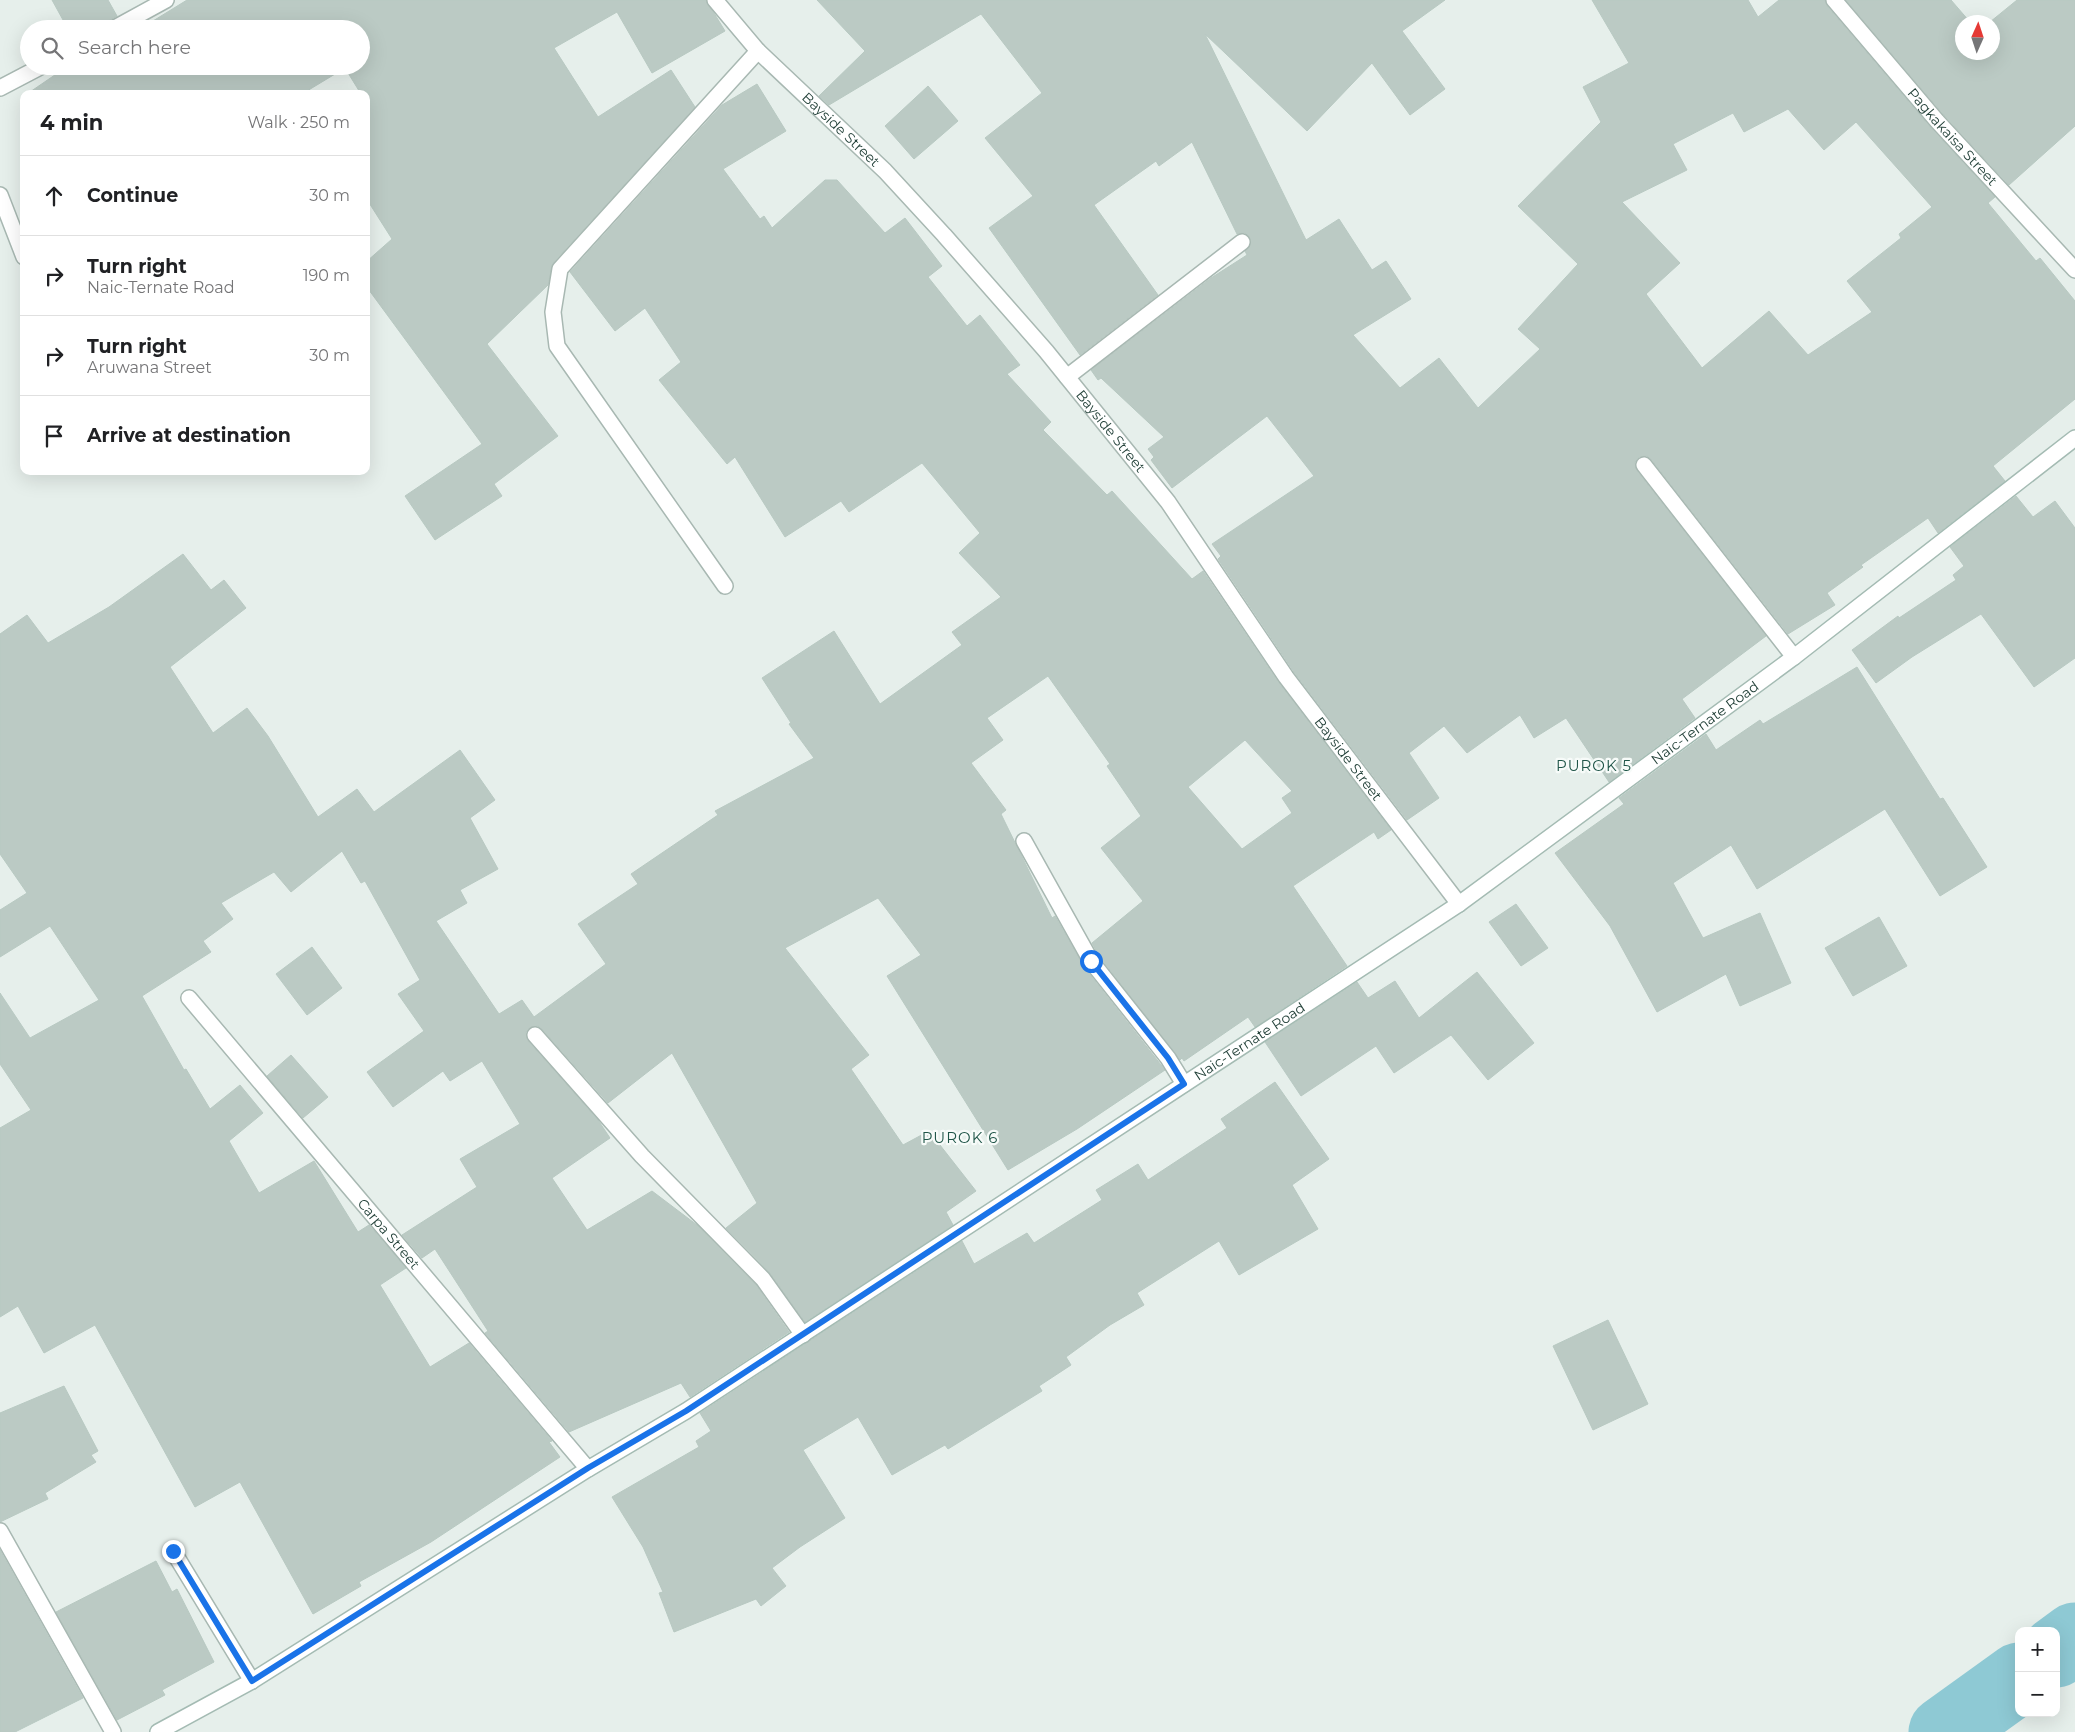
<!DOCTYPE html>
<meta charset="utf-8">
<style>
body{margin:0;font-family:Montserrat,sans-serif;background:#f6f6f6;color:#202124}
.controls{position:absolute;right:15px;bottom:15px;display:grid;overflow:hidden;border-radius:10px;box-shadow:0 5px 20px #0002}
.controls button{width:45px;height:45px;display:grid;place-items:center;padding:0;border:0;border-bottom:1px solid #e0e0e0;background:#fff;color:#202124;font:25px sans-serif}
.compass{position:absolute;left:1955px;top:15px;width:45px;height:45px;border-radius:50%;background:#fff;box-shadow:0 5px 20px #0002;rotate:3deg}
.stop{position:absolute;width:15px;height:15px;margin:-11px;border:4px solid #1a73e8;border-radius:50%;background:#fff}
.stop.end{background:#1a73e8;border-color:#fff;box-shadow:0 1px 5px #0008}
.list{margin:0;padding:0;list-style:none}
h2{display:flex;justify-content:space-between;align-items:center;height:65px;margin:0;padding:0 20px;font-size:21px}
h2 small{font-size:16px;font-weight:400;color:#757577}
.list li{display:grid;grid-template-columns:32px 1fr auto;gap:15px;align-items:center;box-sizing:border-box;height:80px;padding:0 20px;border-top:1px solid #e0e0e0}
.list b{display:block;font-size:19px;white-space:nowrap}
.list p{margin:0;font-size:16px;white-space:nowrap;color:#757577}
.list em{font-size:16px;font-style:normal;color:#757577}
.icon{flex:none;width:28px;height:28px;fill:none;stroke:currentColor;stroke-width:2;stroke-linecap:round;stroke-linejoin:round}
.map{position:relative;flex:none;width:2075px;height:1732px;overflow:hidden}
.search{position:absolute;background:#fff;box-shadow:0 5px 20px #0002;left:20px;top:20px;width:350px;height:55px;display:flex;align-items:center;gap:12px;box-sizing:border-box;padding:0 18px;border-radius:28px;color:#757577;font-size:19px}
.panel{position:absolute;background:#fff;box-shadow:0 5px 20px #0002;left:20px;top:90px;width:350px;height:385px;border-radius:10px}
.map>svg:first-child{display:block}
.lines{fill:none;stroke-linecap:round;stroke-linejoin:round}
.river{stroke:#8ec9d4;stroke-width:71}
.building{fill:#bbcac4;stroke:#b8c9c2;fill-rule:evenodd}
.service-casing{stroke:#a8b8b2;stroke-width:18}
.minor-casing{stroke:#a8b8b2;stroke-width:18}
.secondary-casing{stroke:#a4bbb3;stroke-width:18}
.service{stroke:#fff;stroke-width:15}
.minor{stroke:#fff;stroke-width:15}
.secondary{stroke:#fff;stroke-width:15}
.route{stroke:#1a73e8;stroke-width:6}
.labels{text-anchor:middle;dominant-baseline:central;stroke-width:4.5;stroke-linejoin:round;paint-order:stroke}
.street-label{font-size:14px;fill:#24423a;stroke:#f7fbf9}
.neighbourhood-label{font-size:15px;letter-spacing:1px;fill:#1f5548;stroke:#f7fbf9}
</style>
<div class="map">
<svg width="2075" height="1732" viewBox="0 0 2075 1732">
<rect width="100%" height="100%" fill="#e6efeb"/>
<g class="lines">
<!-- river -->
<path class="river" d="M2056,1652L2075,1638
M1944,1732L2019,1678"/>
</g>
<!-- building -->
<path class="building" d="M52,0H108L117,16L108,21L104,29H68Z
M187,0H706L725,31L652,73L617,12L554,48L598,117L671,70L695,107L553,263L548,285L487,344L558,436L494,484L502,496L435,540L405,496L482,444L366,286V262L392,239L366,198V94H361L345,68L302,94H27L68,66H361V29H140Z
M817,0H1445L1402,31L1445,89L1410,115L1372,63L1307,131L1205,34L1306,240L1339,219L1372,270L1386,261L1411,299L1353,335L1400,388L1439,358L1478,408L1540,349L1518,329L1578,264L1518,206L1601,122L1583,87L1629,63L1592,0H1748L1758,17L1779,0H1825L1827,6L1930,127L1995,197L1988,203L2036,261L2040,258L2075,301V399L1993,466L2005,481L1938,533L1928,518L1861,565L1863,567L1827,593L1835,605L1788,634L1651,459L1647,456L1639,457L1635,462L1637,471L1766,636L1682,699L1695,718L1609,782L1566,718L1534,738L1520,715L1467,753L1444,726L1409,753L1439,798L1407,820L1294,672L1218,559L1221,556L1212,544L1314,476L1267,416L1172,488L1151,460L1154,457L1148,449L1164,437L1101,378L1098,380L1091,370L1211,278L1247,255L1245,251L1250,246L1249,236L1245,233L1237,234L1192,142L1159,166L1156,161L1094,205L1158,295L1080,355L989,228L1033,196L985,138L1042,93L981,14L829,105L819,96L865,51ZM1788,109L1824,150L1856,122L1932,207L1899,234L1901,238L1847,281L1872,312L1808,355L1769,311L1702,368L1646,294L1680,263L1622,202L1687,170L1673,144L1733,113L1744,132Z
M1846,0H1951L1970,22H1962V52H1992V22H1990L2017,0H2075V126L2009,185L1944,115Z
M757,84L786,131L723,169L760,219L764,216L772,228L825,180H837L885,233L905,218L942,266L928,277L967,326L980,315L1020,365L1007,374L1051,422L1043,430L1107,495L1112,491L1192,579L1203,571L1279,683L1391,830L1378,839L1374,832L1293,886L1347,966L1255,1027L1248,1017L1184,1061L1182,1058L1180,1060L1099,956L1092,943L1143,901L1101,848L1141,816L1107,766L1110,764L1048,676L987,718L1003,740L971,763L1006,810L1001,814L1052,918L1055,916L1084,967L1165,1070L1077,1129L1008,1170L887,976L921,955L878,898L785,948L869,1055L851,1069L903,1145L929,1131L976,1191L946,1212L953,1225L805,1322L770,1273L726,1228L757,1203L672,1053L608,1103L542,1029L538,1026L529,1028L526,1032L528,1041L598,1120L610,1138L552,1178L587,1230L652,1191L697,1225L756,1285L789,1332L690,1397L681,1383L569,1432L485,1333L488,1331L435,1249L422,1258L402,1235L477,1187L460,1159L520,1124L482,1061L450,1081L443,1071L393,1107L367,1072L424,1031L398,994L420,980L365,881L361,883L342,851L291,892L274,872L221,903L233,919L203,941L211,952L142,996L184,1070L186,1069L210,1109L240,1085L263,1113L229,1141L259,1193L314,1161L358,1232L369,1225L406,1268L380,1285L430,1367L469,1343L552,1441L549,1442L560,1457L431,1542L359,1582L361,1586L313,1614L240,1482L195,1507L95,1325L44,1353L18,1306L0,1317V1128L31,1110L0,1064V993L30,1038L99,1000L50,926L0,957V910L27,893L0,854V634L27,615L48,643L109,607L183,554L211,590L224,580L246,608L170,667L213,733L247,708L268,736L318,817L357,789L374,812L460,750L495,800L470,818L498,869L460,890L467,903L436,921L499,1014L522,1000L534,1017L606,964L578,924L638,884L631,874L718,815L715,811L814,758L789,724L791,723L762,678L834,631L880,704L962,645L952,632L1001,597L959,553L980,533L922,463L849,512L841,501L785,537L735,457L727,464L659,380L681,362L645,308L615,331L570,272L722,105ZM1245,740L1292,791L1282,798L1292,813L1242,849L1188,787Z
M928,86L958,121L914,159L885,126Z
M2016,496L2033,517L2055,501L2075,528V658L2034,687L1981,614L1912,657L1876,683L1852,650L1898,616L1899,618L1956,580L1953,575L1964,566L1950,547Z
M1857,667L1940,799L1943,798L1987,867L1940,896L1885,809L1757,889L1731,845L1673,883L1703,938L1760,913L1791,983L1740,1006L1726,974L1657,1012L1610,926L1555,853L1624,804L1619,798L1706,734L1716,750L1760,720L1763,724Z
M1516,904L1548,948L1521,966L1489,922Z
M1879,917L1907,966L1853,996L1825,948Z
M312,947L342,988L307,1015L276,974Z
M1477,972L1534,1043L1488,1080L1451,1035L1394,1073L1376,1046L1301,1096L1265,1042L1357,982L1368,998L1395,981L1419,1018Z
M291,1055L328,1097L303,1118L267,1076Z
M1275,1082L1329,1159L1292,1185L1318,1229L1239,1275L1219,1241L1137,1293L1144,1305L1110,1325L1066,1357L1071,1365L1039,1386L1042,1391L948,1449L945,1445L892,1475L858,1417L803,1450L845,1518L800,1547L772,1568L786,1586L761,1606L756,1599L674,1632L659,1593L663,1592L643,1547L612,1497L699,1447L696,1441L711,1431L700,1413L962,1241L974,1264L1027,1233L1034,1243L1102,1200L1096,1190L1138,1164L1148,1180L1227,1128L1221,1119Z
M1608,1320L1648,1404L1593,1430L1553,1346Z
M64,1386L98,1451L91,1455L96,1462L45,1493L48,1499L0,1522V1413Z
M0,1550L83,1698L15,1732H0Z
M156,1561L172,1592L177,1589L214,1662L162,1690L165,1695L117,1720L56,1612Z"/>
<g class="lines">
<!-- service casing -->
<g class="service-casing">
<path id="service" d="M0,1531L113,1732
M173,1551L252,1681"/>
</g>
<!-- minor casing -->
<g class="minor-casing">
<g id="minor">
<path id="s1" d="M715,0L758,51L885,171L944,235L1046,351L1168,502L1286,677L1459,904"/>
<path id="s2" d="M1834,0L1937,121L2075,270"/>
<path d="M113,29L166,0"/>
<path d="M0,88L42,66"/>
<path d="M0,195L24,257"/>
<path d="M1067,377L1242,242"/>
<path d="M1644,465L1794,657"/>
<path d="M725,586L557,346L553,312L560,269L758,51"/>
<path d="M1024,841L1091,961L1168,1058L1184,1084"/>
<path id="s3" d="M189,998L588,1469"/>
<path d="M535,1035L642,1156L763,1279L803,1335"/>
</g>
</g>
<!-- secondary casing -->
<g class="secondary-casing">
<g id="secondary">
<path id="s4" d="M158,1732L252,1681L588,1469L686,1411L1459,904L1794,657L2075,438"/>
</g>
</g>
<!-- service -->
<use href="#service" class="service"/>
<!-- minor -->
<use href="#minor" class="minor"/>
<!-- secondary -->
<use href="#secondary" class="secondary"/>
</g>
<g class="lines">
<!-- route -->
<path class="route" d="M173,1551L252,1681L588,1468L686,1411L1184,1084L1168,1058L1091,961"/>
</g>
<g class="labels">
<!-- street labels -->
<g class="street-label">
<text stroke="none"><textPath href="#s1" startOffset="181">Bayside Street</textPath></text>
<text stroke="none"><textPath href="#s2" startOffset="181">Pagkakaisa Street</textPath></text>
<text stroke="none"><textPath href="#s1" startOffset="586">Bayside Street</textPath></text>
<text stroke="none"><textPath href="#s4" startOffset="1848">Naic-Ternate Road</textPath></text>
<text stroke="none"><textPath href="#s1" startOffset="991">Bayside Street</textPath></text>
<text stroke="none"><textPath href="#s4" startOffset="1292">Naic-Ternate Road</textPath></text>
<text stroke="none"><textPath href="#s3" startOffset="309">Carpa Street</textPath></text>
</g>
<!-- neighbourhood labels -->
<g class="neighbourhood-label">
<text x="1594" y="765">PUROK 5</text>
<text x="960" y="1137">PUROK 6</text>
</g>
</g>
</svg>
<div class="controls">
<button>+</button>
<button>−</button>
</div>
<svg class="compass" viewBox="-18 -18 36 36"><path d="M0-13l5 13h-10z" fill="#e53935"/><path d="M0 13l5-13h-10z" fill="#757577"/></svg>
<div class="stop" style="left:1091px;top:961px"></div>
<div class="stop end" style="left:173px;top:1551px"></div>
<div class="search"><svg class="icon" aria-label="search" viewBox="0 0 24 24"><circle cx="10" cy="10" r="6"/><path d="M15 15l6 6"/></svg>Search here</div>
<section class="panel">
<h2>4 min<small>Walk · 250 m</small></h2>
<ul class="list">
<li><svg class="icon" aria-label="ahead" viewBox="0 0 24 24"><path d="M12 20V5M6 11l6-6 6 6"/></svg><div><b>Continue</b></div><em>30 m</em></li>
<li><svg class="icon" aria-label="right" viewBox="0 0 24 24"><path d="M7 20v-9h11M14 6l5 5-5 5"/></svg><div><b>Turn right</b><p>Naic-Ternate Road</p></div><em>190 m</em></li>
<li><svg class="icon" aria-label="right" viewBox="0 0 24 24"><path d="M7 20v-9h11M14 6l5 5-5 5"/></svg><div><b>Turn right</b><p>Aruwana Street</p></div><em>30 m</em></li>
<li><svg class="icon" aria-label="arrive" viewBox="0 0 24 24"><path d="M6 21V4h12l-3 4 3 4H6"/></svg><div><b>Arrive at destination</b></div></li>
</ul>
</section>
</div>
